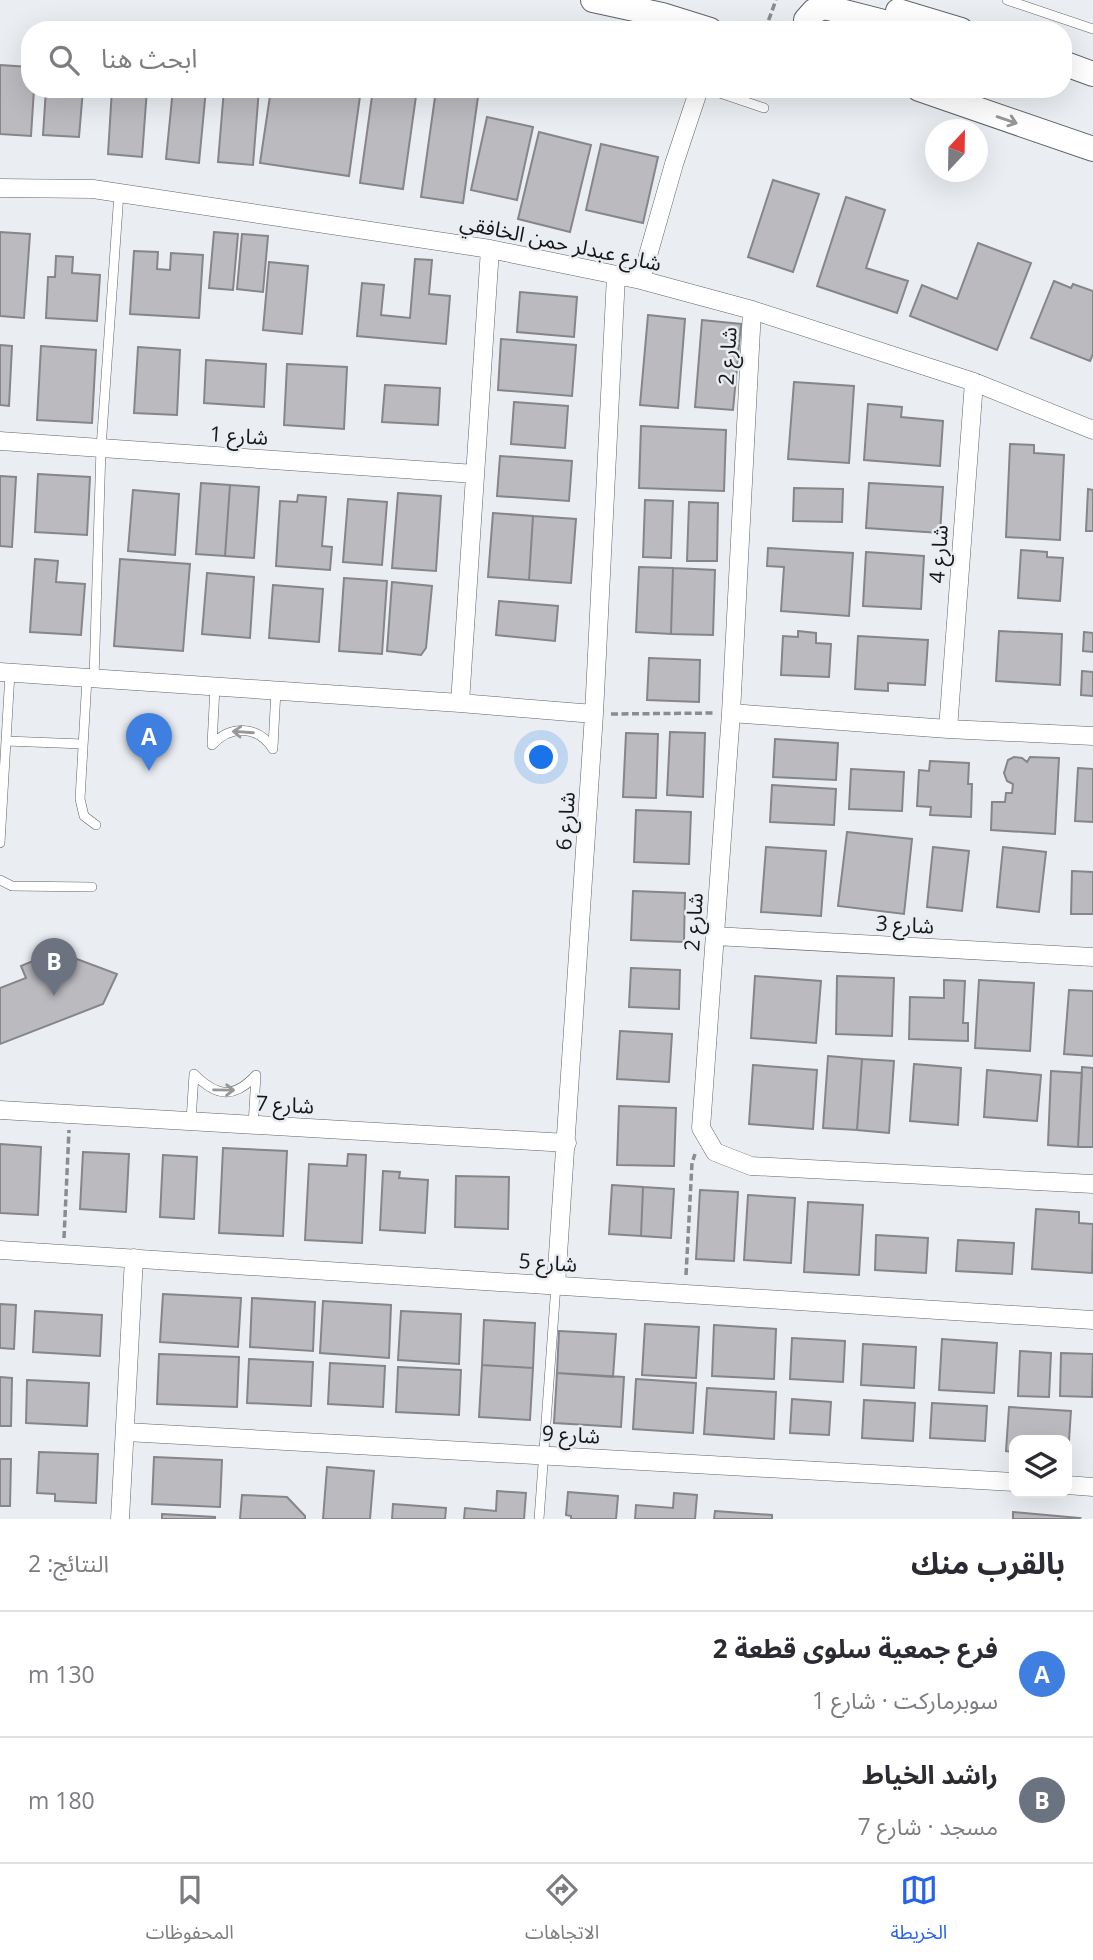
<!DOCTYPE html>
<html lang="ar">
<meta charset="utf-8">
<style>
body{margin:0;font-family:"Open Sans","Noto Sans Arabic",sans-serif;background:#f7f7f7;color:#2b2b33;direction:rtl}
.controls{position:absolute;right:21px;bottom:21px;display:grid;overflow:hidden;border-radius:14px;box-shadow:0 7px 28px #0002}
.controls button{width:63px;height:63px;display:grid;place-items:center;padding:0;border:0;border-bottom:2px solid #e1e1e2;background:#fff;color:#2b2b33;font:35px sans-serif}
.compass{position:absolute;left:925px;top:119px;width:63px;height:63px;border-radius:50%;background:#fff;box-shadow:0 7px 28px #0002;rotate:22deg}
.you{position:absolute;left:542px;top:758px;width:24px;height:24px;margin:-18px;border:5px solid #fff;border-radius:50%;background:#1a73e8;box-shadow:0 0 0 10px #1a73e833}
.badge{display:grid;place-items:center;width:46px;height:46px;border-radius:50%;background:#2563eb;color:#fff;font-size:23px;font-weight:700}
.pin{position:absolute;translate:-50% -58px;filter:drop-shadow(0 2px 4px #0008)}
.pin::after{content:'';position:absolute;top:37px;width:24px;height:21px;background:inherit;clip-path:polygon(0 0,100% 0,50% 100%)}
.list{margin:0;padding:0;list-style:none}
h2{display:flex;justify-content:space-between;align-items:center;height:91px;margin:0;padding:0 28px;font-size:30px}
h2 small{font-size:23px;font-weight:400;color:#7c7c81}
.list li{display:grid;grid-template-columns:46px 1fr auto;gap:21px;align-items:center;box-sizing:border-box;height:126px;padding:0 28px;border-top:2px solid #e1e1e2}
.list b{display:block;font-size:26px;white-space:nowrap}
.list p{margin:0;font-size:23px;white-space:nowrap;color:#7c7c81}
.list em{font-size:23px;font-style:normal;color:#7c7c81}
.icon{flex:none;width:38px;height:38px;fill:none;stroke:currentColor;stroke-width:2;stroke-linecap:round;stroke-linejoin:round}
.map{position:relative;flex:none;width:1093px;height:1519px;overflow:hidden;direction:ltr}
.search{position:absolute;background:#fff;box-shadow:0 7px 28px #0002;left:21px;right:21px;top:21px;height:77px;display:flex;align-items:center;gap:18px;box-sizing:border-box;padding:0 24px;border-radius:28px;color:#7c7c81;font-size:26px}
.sheet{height:343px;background:#fff}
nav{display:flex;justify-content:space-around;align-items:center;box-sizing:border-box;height:98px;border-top:2px solid #e1e1e2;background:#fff;font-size:19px;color:#7c7c81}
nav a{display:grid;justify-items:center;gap:4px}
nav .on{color:#2563eb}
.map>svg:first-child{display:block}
.building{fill:#bababf;stroke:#85858a;stroke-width:2}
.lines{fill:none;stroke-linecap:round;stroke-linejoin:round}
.lane-casing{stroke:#606367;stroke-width:10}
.street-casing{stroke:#606367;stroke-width:19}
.secondary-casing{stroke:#606367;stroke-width:26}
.path{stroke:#8a8c8f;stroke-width:3.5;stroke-dasharray:7 3.5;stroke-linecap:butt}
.lane{stroke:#fff;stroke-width:9}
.street{stroke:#fff;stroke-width:18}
.secondary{stroke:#fff;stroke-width:24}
.oneway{stroke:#969797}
.labels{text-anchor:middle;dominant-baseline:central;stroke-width:5;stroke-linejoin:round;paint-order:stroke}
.street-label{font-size:21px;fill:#161718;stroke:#eaeef2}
</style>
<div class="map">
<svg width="1093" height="1519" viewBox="0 0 1093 1519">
<rect width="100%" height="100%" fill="#eaeef2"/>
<!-- building -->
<path class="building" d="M0,65L30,67V89H34L31,136L0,134Z
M46,89H83L79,137L43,135Z
M112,89H147L142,157L108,154Z
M173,89H206L199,163L166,159Z
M224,89H259L253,165L218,162Z
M271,89H306L305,92L327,95L328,89H361L349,176L260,163Z
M373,89H417L403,189L360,183Z
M436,90L478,97L463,203L421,197Z
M487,117L533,127L517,200L471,190Z
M539,132L591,145L570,232L518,219Z
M601,144L658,157L643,223L586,210Z
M773,180L819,194L793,272L748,257Z
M846,197L885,210L866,268L908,281L897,313L817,286Z
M0,232L30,234L24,318L0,316Z
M214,232L238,234L233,290L209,288Z
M242,234L268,236L263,292L237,289Z
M978,243L1031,263L997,350L910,316L922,285L957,299Z
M134,251L158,252L157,269L170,270L171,253L203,255L199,318L130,314Z
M56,256L73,257L72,273L100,275L97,321L46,318L48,277H55Z
M415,259L432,260L429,294L450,296L446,344L357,336L362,283L384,285L381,315L410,318Z
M269,262L308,266L302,334L263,330Z
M1054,281L1071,288L1073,284L1093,291V354L1090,361L1031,338Z
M520,292L577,297L574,337L517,332Z
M648,315L685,319L678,408L640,405Z
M702,320L741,324L733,410L695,407Z
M501,339L576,345L572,396L498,390Z
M0,345L12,346L9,406L0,405Z
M41,346L96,350L92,423L37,420Z
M138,347L180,350L177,415L134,413Z
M206,360L266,364L264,407L204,403Z
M287,364L347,367L344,429L284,425Z
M794,382L854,386L849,463L788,459Z
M385,385L440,388L438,425L382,422Z
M514,402L568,406L565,448L511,444Z
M868,404L902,407L901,417L943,421L940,466L864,460Z
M641,426L726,430L724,491L639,488Z
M1010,444L1034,445V453L1064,455L1060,540L1006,537Z
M500,456L572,461L569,501L497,496Z
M38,474L90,477L87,535L35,532Z
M0,476L16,477L12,547L0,546Z
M201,483L230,485L225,556L196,554Z
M869,483L943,487L940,533L866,528Z
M230,485L259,487L254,558L225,556Z
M794,488L843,489L842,522L793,521Z
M1088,489L1093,490V531H1086Z
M133,490L179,494L175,555L128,551Z
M398,493L441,496L436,571L392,568Z
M298,495L326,497L322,546L332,547L330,570L276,566L280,501L297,502Z
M348,499L387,502L382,565L343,562Z
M645,500L673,501L671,558L643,557Z
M689,502L718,503L717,561H687Z
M493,513L533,516L529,580L488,577Z
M533,516L576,519L571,583L529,580Z
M768,548L853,553L849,616L781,611L784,567L767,566Z
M1021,550L1047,552V557L1063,558L1060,601L1018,598Z
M866,552L924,556L921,609L863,606Z
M35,559L58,561L56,582L85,584L81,635L30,632Z
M120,559L190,564L183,651L114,646Z
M639,567L673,568L671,634L636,632Z
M673,568L715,570L713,635L671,634Z
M207,573L254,577L250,638L202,634Z
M344,578L387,581L382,654L339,651Z
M392,582L432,586L426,648L421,655L387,651Z
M273,585L323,589L319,642L269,638Z
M499,601L558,606L555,641L496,635Z
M798,631L816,633V643L831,644L829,677L781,675L783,636L798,637Z
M999,631L1062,634L1060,685L996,681Z
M1084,632L1093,633V652L1083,651Z
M858,636L928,640L925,685L888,683V691L855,689Z
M649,658L700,660L699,702L647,700Z
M1082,671L1093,672V696L1081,695Z
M670,732L705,733L703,797L667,795Z
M626,733L658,734L656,798L623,797Z
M775,739L838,743L836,780L773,777Z
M1014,757L1022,758L1027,762L1030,757L1059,758L1055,834L991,830L992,802H1005L1006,793H1012L1013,784L1007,781L1004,773L1008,760Z
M930,761L969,763L968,784H972L971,817L930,815L931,807L917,806L919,770L929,771Z
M1078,768L1093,769V822L1075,821Z
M851,769L904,772L902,811L849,809Z
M772,785L836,789L834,825L770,822Z
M636,810L691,812L689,864L634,862Z
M847,832L912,839L904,914L838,906Z
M766,847L826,851L821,916L761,912Z
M933,847L969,851L962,911L927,907Z
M1003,847L1046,852L1039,912L997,907Z
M1072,871L1093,872V914H1071Z
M633,891L685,893L684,942L631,940Z
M47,955L54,968L77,959L117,974L103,1004L0,1044V988L26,978L21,966Z
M631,968L680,970L679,1009L629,1007Z
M755,976L821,981L816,1043L751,1038Z
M837,976L894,978L892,1036L836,1034Z
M944,980L965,981L963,1023H968V1041L909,1039L910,997L944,998Z
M979,980L1034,983L1030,1051L975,1048Z
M1069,990L1093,991V1056L1064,1054Z
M620,1031L672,1034L669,1082L617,1079Z
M828,1056L862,1059L857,1130L823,1128Z
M862,1059L894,1061L889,1133L857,1130Z
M914,1064L961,1068L958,1125L910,1121Z
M753,1065L817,1070L813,1129L749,1124Z
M1082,1067L1093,1068V1147H1078Z
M987,1070L1041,1075L1037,1121L984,1117Z
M1051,1071L1082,1073L1078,1147L1048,1145Z
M619,1106L676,1108L674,1166L617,1165Z
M0,1144L41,1147L38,1215L0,1213Z
M223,1148L287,1151L283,1236L219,1233Z
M83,1152L129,1154L126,1212L80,1209Z
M348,1154L366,1155L362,1243L305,1240L309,1164L347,1166Z
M163,1155L197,1157L194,1219L160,1217Z
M383,1171L400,1172L399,1178L428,1180L425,1233L380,1230Z
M456,1176L509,1177L508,1229L455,1227Z
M612,1185L643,1187L641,1236L609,1234Z
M643,1187L674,1189L671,1238L641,1236Z
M700,1190L738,1192L734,1261L696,1259Z
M748,1195L795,1198L791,1263L744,1260Z
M808,1202L863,1205L859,1275L804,1272Z
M1036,1209L1079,1212V1223L1093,1224L1092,1273L1032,1269Z
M876,1235L928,1238L926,1273L875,1270Z
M958,1240L1014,1243L1012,1274L956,1271Z
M163,1294L241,1298L238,1347L160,1342Z
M252,1298L315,1302L313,1351L250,1347Z
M323,1301L391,1305L389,1358L320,1353Z
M0,1304L16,1305L14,1349L0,1348Z
M35,1311L102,1315L100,1356L33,1352Z
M401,1311L461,1314L459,1364L398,1360Z
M484,1320L535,1323L533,1368L482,1365Z
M645,1324L699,1327L696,1378L642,1375Z
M714,1325L776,1329L774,1379L712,1376Z
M559,1331L616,1334L613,1377L557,1373Z
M792,1338L845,1341L843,1382L790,1379Z
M942,1339L997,1343L994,1393L939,1390Z
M863,1344L916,1347L914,1388L861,1385Z
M1020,1351L1051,1353L1049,1397L1018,1396Z
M1061,1353L1093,1354L1092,1397L1060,1396Z
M159,1354L239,1357L237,1407L157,1404Z
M249,1359L313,1362L311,1406L247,1403Z
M330,1363L385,1366L383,1407L328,1404Z
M482,1365L533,1368L530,1420L479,1417Z
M398,1367L461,1370L459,1415L396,1412Z
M557,1373L624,1377L621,1427L554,1423Z
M0,1377L12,1378L11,1426H0Z
M636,1379L696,1383L693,1433L633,1429Z
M27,1380L89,1383L87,1426L26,1423Z
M707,1388L776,1392L774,1439L704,1434Z
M792,1399L831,1402L829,1435L790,1433Z
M864,1400L915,1403L913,1441L862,1438Z
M932,1403L987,1406L985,1441L930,1438Z
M1009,1407L1071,1411L1068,1455L1067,1440H1014V1452L1006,1451Z
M39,1452L98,1454L96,1503L55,1501V1494L37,1493Z
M154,1457L222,1460L220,1507L152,1504Z
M0,1459H11L10,1506H0Z
M327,1467L374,1471L370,1519H323Z
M497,1491L526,1493L524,1519H464L465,1508L496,1511Z
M568,1492L618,1496L616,1519H571V1516L566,1515Z
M674,1493L697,1495L695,1519H635L636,1505L673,1508Z
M242,1495L287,1497L305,1516V1519H240Z
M393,1504L446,1508L445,1519H392Z
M715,1511L772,1515V1519H714Z
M1013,1512L1080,1518L1079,1519H1013Z
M162,1514L215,1517V1519H162Z"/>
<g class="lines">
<!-- lane casing -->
<g class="lane-casing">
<path id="lane" d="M1007,0L1093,29
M708,89L764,108
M87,678L80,799L84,816L96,825
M94,679L101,448L119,193
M6,741L83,744
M212,744L215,687
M212,745C230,725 258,725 273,749
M273,747L276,690
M0,843L10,673
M0,880L12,886L92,887
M194,1074C216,1096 233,1100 256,1075
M191,1121L194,1074
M253,1125L256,1075
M539,1519L556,1285"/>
</g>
<!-- street casing -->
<g class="street-casing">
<path id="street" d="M0,188L93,189L490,249L641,280L752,310L974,382L1093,430
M641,280L674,164L699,89
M752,310L731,713L701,1128L715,1152L751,1166L1093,1184
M0,441L475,474
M0,672L460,703L594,714
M460,703L490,249
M731,713L948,729L1093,736
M948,729L974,382
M715,936L1093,957
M0,1110L567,1143
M0,1250L1093,1320
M556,1285L594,714L616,276
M126,1432L1014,1482
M1067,1485L1093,1487
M120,1519L134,1258"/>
</g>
<!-- secondary casing -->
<g class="secondary-casing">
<path id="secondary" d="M593,0L662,15L710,30
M898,11L961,30
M806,30V20L814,11L825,7L915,30
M1063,63L1093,74
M919,89L1093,149"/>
</g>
<!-- path -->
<path class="path" d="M765,30L776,0
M611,714L715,713
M64,1238L69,1130
M686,1275L692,1163L695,1154"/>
<!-- lane -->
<use href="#lane" class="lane"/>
<!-- street -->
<use href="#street" class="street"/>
<!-- secondary -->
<use href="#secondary" class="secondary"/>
</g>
<!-- one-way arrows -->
<defs><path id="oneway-shaft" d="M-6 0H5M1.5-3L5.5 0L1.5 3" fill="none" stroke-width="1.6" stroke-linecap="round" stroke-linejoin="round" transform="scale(1.75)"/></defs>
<g class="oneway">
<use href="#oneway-shaft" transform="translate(1007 120) rotate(19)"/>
<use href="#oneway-shaft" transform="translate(243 732) rotate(-176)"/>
<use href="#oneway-shaft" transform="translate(224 1090) rotate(1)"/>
</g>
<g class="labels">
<!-- street labels -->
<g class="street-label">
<text transform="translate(561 242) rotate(12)">شارع عبدلر حمن الخافقي</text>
<text transform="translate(727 356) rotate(-87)">شارع 2</text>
<text transform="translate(239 435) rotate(4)">شارع 1</text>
<text transform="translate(938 554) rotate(-86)">شارع 4</text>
<text transform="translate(565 821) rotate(-86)">شارع 6</text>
<text transform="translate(693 922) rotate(-86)">شارع 2</text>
<text transform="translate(905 924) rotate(3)">شارع 3</text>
<text transform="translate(285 1104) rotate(3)">شارع 7</text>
<text transform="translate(548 1262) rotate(4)">شارع 5</text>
<text transform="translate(571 1434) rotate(3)">شارع 9</text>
</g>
</g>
</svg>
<div class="controls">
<button><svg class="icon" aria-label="layers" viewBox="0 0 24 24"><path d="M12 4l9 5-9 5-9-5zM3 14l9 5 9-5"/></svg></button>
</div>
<svg class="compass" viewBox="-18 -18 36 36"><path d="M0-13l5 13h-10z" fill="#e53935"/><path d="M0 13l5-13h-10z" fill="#7c7c81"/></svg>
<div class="you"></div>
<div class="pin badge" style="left:149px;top:771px;background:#3f7fe0">A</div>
<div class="pin badge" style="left:54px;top:996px;background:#6b7280">B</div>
<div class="search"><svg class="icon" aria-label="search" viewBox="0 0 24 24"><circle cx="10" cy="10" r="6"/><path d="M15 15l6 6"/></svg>ابحث هنا</div>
</div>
<section class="sheet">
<h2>بالقرب منك<small>النتائج: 2</small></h2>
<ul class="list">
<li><span class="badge" style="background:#3f7fe0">A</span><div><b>فرع جمعية سلوى قطعة 2</b><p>سوبرماركت · شارع 1</p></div><em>130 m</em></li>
<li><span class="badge" style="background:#6b7280">B</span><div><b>راشد الخياط</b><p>مسجد · شارع 7</p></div><em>180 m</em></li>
</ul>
</section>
<nav>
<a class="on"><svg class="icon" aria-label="map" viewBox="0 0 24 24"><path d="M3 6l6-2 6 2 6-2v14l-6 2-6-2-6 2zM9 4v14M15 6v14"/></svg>الخريطة</a>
<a><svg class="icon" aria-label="directions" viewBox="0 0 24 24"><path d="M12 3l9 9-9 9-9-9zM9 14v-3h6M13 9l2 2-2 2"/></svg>الاتجاهات</a>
<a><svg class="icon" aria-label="saved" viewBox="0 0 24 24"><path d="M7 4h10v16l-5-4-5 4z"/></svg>المحفوظات</a>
</nav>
